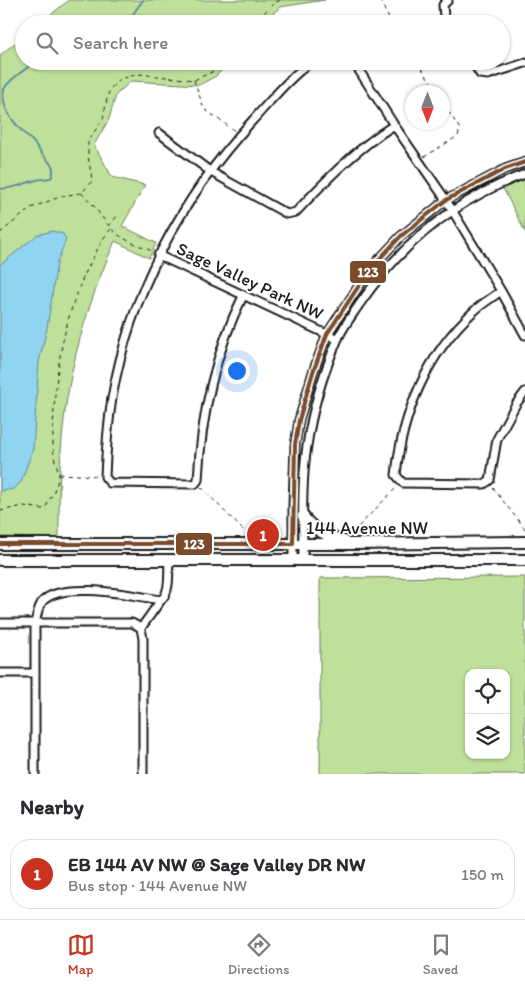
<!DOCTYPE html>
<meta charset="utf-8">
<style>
body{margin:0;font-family:Itim,sans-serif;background:#f2f2f3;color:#2b2b33}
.controls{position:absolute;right:15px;bottom:15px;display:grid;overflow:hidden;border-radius:10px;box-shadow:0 1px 4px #0004}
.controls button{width:45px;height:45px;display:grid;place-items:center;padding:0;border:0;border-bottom:1px solid #e1e1e2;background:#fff;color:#2b2b33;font:25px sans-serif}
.compass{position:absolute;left:405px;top:85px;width:45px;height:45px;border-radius:50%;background:#fff;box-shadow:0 1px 4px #0004;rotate:180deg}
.you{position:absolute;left:236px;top:370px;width:18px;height:18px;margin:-12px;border:4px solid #fff;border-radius:50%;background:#1a73e8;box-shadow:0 0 0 8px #1a73e833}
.badge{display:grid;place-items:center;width:32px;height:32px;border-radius:50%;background:#c8321e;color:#fff;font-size:16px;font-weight:700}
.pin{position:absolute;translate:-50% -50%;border:2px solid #fff;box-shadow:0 1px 5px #0006}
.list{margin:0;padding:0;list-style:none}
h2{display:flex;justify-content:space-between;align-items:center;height:65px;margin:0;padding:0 20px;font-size:21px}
h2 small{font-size:16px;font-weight:400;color:#7c7c81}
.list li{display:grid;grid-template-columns:32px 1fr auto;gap:15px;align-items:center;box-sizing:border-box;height:70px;margin:0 10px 10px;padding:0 10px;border:1px solid #e1e1e2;border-radius:20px}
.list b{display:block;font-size:19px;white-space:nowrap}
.list p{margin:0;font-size:16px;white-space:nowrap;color:#7c7c81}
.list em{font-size:16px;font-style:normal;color:#7c7c81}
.icon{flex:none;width:28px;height:28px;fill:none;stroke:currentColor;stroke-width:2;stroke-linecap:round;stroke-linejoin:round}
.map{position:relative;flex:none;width:525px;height:774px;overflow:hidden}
.search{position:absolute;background:#fff;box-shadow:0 1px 4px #0004;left:15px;right:15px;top:15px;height:55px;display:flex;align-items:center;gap:12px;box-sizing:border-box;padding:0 18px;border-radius:28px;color:#7c7c81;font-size:19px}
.sheet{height:145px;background:#fff}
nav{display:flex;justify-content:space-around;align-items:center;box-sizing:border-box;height:70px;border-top:1px solid #e1e1e2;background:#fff;font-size:14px;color:#7c7c81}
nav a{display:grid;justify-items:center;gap:2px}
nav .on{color:#c8321e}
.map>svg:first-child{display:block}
.green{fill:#bee09a;stroke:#6d7e5b;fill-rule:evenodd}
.water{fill:#90d4f2;stroke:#628a9c}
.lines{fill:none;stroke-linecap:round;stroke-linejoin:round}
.stream{stroke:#628a9c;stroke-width:2}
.minor-casing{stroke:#1c1c1c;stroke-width:11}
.secondary-casing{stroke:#1c1c1c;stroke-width:14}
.path{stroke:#1c1c1c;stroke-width:1;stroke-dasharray:4 4;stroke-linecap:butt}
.minor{stroke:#fff;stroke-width:7}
.secondary{stroke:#fff;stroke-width:10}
.bus-1-casing{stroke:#fff;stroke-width:8}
.bus-1{stroke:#7a4b2a;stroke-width:4}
.labels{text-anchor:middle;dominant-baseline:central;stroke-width:4;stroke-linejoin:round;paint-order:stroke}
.street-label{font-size:18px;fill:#1c1c1c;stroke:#fff}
.line-badge{stroke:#fff;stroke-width:2}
.badge-label{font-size:14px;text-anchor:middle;font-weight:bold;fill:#fff}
</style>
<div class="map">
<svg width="525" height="774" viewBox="0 0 525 774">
<rect width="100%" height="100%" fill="#fff"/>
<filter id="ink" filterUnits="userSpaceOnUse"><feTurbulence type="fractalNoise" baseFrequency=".02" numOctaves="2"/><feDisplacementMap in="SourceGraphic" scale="10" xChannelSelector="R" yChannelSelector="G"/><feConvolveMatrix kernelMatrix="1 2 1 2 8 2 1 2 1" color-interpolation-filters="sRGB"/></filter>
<g filter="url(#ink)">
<!-- green -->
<path class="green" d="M69,0H325L280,7L262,24H39Z
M24,36V61H231L216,76L199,85L131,81L116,95L109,119L94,145L112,177L145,185L122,226L156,243L149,258L115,241C87,305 68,369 62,439C59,471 59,505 59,538L0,537V55Z
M525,179V232L503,188Z
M525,577V774H320V578ZM469,673H506V755H469Z"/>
<!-- water -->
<path class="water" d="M53,231L63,234L66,239L57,263L47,328L39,362L33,449L21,482L14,489L0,491V265L37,235Z"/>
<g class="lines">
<!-- stream -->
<path class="stream" d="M126,24L143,0
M0,189C17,188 22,184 36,180C42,178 47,180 52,177C56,165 49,163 42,154C38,149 35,143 30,139C17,126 0,111 4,89C11,77 25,71 35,61"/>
<!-- minor casing -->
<g class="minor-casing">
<path id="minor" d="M448,0L443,5L444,17L449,24
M353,61L394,125L446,200L501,291L525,335
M472,61L480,74L488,75L525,63
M159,133L211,172L287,214L296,212C326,180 356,149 394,125
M158,255L337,339
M501,291C492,298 481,304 473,312C427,354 402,414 396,475L403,483L484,484L490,480L497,439L516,404L525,392
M243,296C215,353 201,416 198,480L195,484L110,483L105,477C106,451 108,424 112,398C130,293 181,198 253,120C272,99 289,78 312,61
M293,560V505L295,445L299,420L313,372L327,334L370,269L401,236L446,200L505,169L525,162
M303,560C303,522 301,484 307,446C312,411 323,374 337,341C342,328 351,317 359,305C400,245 456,199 525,174
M0,623H132L141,628L143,639V774
M141,628L161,600
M0,673H35
M35,774V623C37,616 38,606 43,601C62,580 135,596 161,600C171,592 168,572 169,560"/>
</g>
<!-- secondary casing -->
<g class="secondary-casing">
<path id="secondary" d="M303,516C312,530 328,536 344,541
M0,544H352L525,542
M0,560H525"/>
</g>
<!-- path -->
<path class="path" d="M381,0L385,11L392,24
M253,24L272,5L280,0
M417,61L437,92
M365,67L375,61
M194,80L204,109L235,131
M424,157L458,136L460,129L442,102
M81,193C93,202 100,216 110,227C119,239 139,245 152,251
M109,226L117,216
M0,233L31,208L62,196L81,193L91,183L92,179L88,156V141L103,119L108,94L112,87L120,79L139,74L194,80L214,71L224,61
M60,474L98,476
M201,487L244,531
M493,488L525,529
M0,511L24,506L42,509L46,507C50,498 58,485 59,475C59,471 56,465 55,461C53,452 53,443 53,434C54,374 64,311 93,258C98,248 103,237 111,229
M353,532L396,488"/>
<!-- minor -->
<use href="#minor" class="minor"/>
<!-- secondary -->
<use href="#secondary" class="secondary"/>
<!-- bus-1 casing -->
<g class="bus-1-casing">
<path id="bus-1" d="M0,544H293L295,445L299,420L313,372L327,334L370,269L401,236L446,200L505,169L525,162"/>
</g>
<!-- bus-1 -->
<use href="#bus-1" class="bus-1"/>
</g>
</g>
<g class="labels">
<!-- street labels -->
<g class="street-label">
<text transform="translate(250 281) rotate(25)">Sage Valley Park NW</text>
<text x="367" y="528">144 Avenue NW</text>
</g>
</g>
<g class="line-badge">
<rect x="349" y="260" width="38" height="24" rx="5" fill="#7a4b2a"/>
<rect x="175" y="532" width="38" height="24" rx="5" fill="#7a4b2a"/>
</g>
<g class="badge-label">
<text x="368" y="277">123</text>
<text x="194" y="549">123</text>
</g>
</svg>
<div class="controls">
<button><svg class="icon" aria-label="locate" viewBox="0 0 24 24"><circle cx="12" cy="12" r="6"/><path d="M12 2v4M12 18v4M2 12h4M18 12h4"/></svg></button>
<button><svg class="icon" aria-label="layers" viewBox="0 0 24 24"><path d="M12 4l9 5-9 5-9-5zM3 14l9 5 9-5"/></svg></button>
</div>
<svg class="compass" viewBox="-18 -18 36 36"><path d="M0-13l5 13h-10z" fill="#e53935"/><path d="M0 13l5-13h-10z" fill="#7c7c81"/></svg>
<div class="you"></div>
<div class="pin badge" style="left:263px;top:535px">1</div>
<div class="search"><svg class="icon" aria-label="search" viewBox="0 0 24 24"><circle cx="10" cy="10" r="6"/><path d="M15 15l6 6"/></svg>Search here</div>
</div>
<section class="sheet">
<h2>Nearby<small></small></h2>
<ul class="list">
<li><span class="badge">1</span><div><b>EB 144 AV NW @ Sage Valley DR NW</b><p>Bus stop · 144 Avenue NW</p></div><em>150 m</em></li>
</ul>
</section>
<nav>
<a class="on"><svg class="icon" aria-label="map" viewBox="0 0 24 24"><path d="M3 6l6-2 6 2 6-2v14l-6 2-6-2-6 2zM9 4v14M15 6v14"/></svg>Map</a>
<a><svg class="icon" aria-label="directions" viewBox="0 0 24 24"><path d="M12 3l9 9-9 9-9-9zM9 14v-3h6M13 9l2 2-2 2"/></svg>Directions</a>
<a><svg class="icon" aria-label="saved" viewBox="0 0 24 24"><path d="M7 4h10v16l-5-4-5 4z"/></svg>Saved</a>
</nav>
